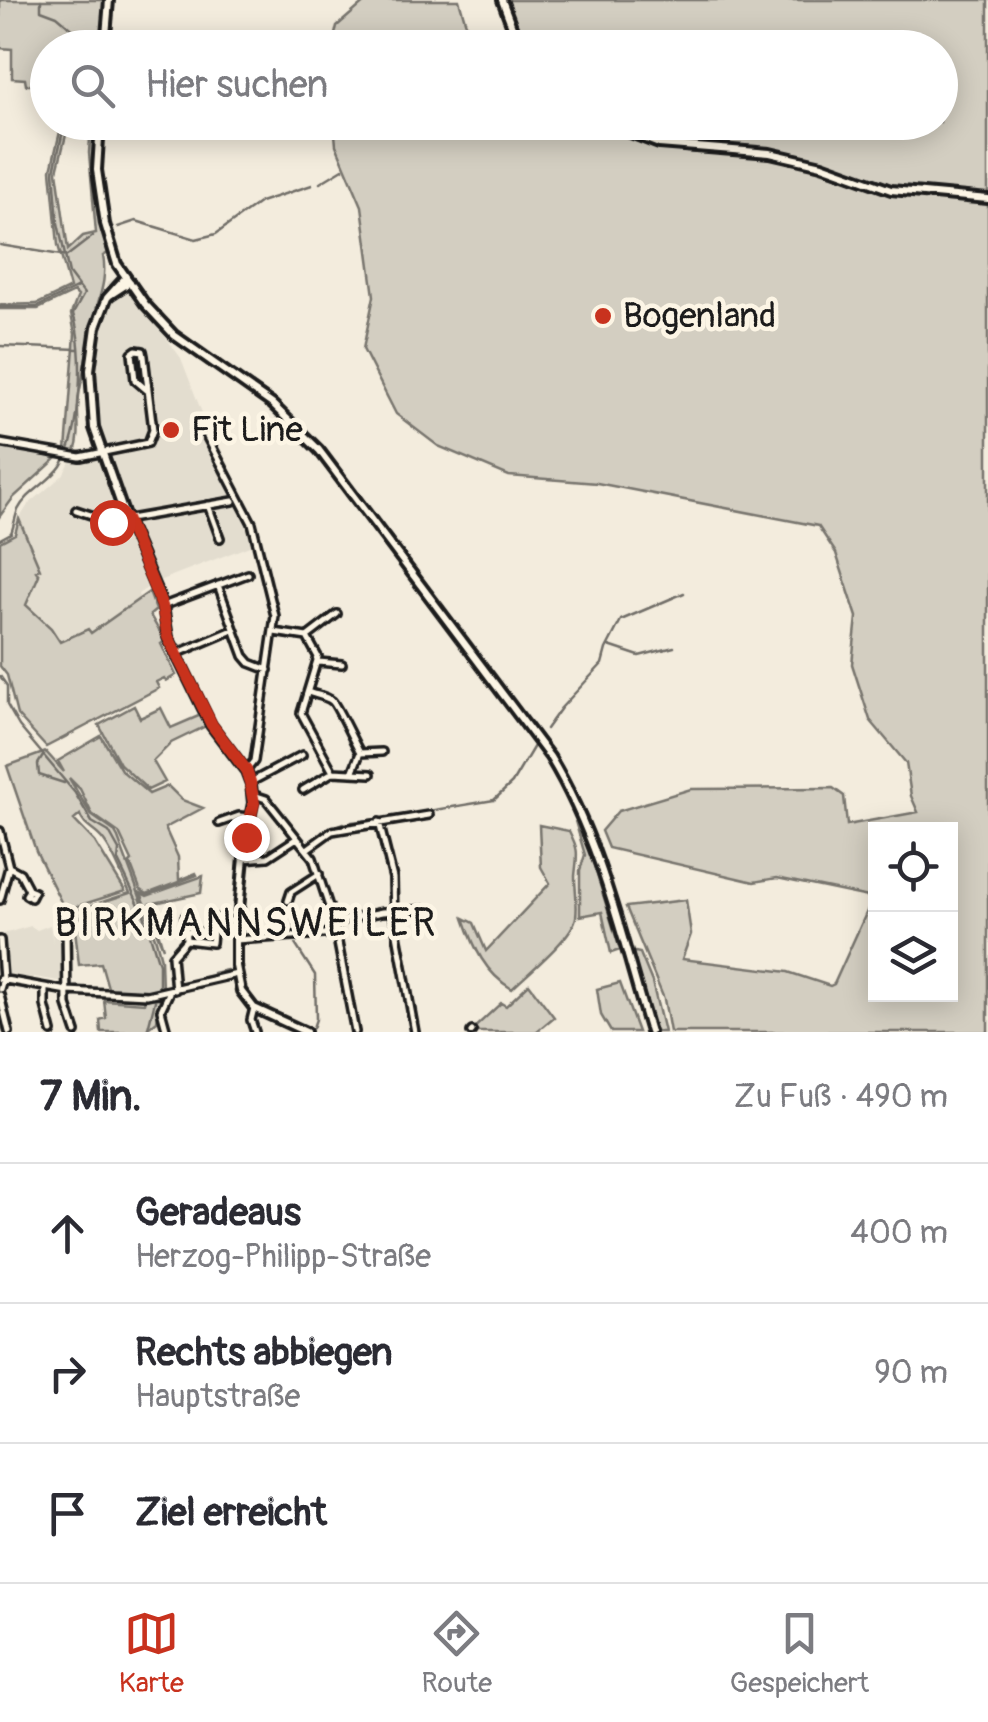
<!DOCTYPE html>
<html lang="de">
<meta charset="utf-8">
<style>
body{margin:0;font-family:Pangolin,sans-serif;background:#f2f2f3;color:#2b2b33}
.controls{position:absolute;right:30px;bottom:30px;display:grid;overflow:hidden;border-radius:0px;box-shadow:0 5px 25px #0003}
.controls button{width:90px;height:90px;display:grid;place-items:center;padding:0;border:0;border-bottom:2px solid #e1e1e2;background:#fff;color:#2b2b33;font:50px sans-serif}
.stop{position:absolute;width:30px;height:30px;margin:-22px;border:8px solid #c8321e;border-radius:50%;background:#fff}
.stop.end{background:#c8321e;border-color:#fff;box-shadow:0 2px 10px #0008}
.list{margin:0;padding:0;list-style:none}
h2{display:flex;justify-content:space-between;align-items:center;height:130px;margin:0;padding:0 40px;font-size:42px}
h2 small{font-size:32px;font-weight:400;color:#7c7c81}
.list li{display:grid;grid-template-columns:65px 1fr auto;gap:30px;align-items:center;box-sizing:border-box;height:140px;padding:0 40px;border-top:2px solid #e1e1e2}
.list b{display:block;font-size:38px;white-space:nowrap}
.list p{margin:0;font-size:32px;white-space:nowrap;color:#7c7c81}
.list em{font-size:32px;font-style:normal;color:#7c7c81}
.icon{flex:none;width:55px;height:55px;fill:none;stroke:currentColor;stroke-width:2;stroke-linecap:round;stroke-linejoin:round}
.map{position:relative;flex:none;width:988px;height:1032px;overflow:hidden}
.search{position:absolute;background:#fff;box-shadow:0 5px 25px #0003;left:30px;right:30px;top:30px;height:110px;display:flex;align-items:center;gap:25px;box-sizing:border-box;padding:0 35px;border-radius:55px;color:#7c7c81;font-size:38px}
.sheet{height:550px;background:#fff}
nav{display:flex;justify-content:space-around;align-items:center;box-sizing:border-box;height:140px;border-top:2px solid #e1e1e2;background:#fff;font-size:28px;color:#7c7c81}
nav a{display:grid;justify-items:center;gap:5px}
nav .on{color:#c8321e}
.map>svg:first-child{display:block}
.built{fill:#e3ddcf}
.green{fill:#d3cec1;stroke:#78756e;stroke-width:2.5;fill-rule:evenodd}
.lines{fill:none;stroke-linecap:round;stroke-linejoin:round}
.stream{stroke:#716e68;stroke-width:2.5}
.street-casing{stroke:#1c1c1c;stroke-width:12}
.secondary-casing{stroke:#1c1c1c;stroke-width:14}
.street{stroke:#fcf5e5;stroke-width:5}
.secondary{stroke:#fcf5e5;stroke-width:6}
.route{stroke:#c8321e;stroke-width:12}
.poi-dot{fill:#c8321e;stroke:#fcf5e5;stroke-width:4}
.labels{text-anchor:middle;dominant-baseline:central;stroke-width:9;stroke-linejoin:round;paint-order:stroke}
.poi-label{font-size:35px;fill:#1c1c1c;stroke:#fcf5e5;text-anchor:start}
.quarter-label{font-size:40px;letter-spacing:2.5px;fill:#1c1c1c;stroke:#fcf5e5}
</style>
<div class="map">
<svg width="988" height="1032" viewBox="0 0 988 1032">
<rect width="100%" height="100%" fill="#f3ecdd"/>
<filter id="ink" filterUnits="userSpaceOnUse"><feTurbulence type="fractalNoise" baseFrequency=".01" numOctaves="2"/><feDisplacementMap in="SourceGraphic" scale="20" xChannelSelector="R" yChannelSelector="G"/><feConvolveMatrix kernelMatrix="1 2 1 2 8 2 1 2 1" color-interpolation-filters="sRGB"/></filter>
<g filter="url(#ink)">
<!-- built -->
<path class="built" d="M120,276L181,358L210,434L254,519L260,542L156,582L138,594L140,599L90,633L73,636L60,642L51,628L26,605L36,571L19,519L28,505L63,475L71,460L93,450L88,368L93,324L107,282Z
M50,925L53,943L52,934L62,932L65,982L34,977L33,982L8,976L3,934L31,926L37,930Z"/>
<!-- green -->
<path class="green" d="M0,0H105L102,47L48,48L47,85H26L25,79L12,78V49L0,48Z
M367,0H459L469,34L493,42L502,38L512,47H332L337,26Z
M505,0H988V195L894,187L799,155L758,148L663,141L610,123L940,122V48L524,47L511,24Z
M62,123H69L57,171L68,250L83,236L96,233L89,153L91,123H96V190L110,252L103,256C108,282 97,301 92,326C87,347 85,368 80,389C74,410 83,431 75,452L66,451L75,334L71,314L78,296L74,292L38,309H0V305L37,304L70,288L58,245L51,170Z
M334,123H595L653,146L679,151L784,159L888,193L988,204V1032H670L664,999L626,907L686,900L691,934L682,959L788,972L830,986L834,984L873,898L777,878L754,882L608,848L601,831L618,811L691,789L833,788L844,796L847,825L918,812L911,796L906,763L870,720L852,664L857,617L836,553L818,526L597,483L509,476L438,446L396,414L363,349L374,296L362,206L336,145ZM876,829H950V994H876Z
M0,446L57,458L13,498L0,516Z
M19,519L40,569L36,571L39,575L26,605L51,628L60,642L88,629L91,633L149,592L156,610L150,615L165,641L161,644L176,675L166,681L164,678L156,682L159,688L46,747L17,715L7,675L0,666V542L15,534Z
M134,706L140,718L161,708L171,728L201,715L206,726L171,743L153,761L165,782L148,790L120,764L99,725Z
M101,736L121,770L149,794L168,786L182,800L203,808L165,828L178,857L179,880L196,873L197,875L147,894L140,889L130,863L132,861L119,833L92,814L80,789L69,778L91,815L114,831L118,838L156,940L161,959L162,990L109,991L101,963L79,965L75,929L82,928L80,914H65L130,893C121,875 115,855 103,840C95,829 84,828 80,815L74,820L95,842L125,891L65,910L36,851L7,766L46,752L64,772L58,761Z
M575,821L590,852L620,950L611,953L602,912L580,916V870L585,855Z
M539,825L569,831C580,852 577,854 575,876C575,890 578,904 576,917C573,937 528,973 512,989C485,973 474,948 464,918L474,923L486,951L550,883L541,867Z
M203,876L201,893L150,904L163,948L141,893L147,896Z
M635,952L640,953L652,982L664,1032H652L629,954Z
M620,983L638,1032H611L601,1015L597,989Z
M529,984L554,1017L536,1032H470L501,1003L506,1006Z
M160,998L157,1021L148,1028L149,1032H101L100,1020L106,1018L104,1000L144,1003L145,999Z"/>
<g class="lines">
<!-- stream -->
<path class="stream" d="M41,0V10L57,16L77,33L76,48
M320,183L343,169
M118,227L136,221L196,239L216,234L260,202L312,185
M0,245L67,256L93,236
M0,307H37L78,287
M0,346L78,349
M0,539L11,533C14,526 15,517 18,510C27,492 50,482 61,466C82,434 85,348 73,314L84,294L69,274L58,223L54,171L65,122
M609,646L639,656L674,647
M0,676L7,686V705L19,726L75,793L92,822L109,832L119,850L118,861L144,915L159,964V985L147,1032
M546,729L561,708L602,664L606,649L621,620L684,593
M43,756L38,764L39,775L64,783
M393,817L494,800L512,783L534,746
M352,822L388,818
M322,832L344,823
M295,893L291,907L296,931
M295,944L315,975L316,1019L313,1028
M213,973L227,970"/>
<!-- street casing -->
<g class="street-casing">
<path id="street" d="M207,437L252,523L275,616L254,761L246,771
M0,443L80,457L148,443L153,430L144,356L143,351L136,350L132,353L135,380L148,391
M208,505L220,538
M76,510L112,522L233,501
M218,585L244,656L250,663L268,670
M163,606L248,574
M274,632L307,637L337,614
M307,637L318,657L301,713L333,772L371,774
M176,654L233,630
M318,662L342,664
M308,692C315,695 326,696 332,701C337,705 354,743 360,753L352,773
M360,753L382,752
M251,782L302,755
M303,790L333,772
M254,795L266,799L313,858L334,922L355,1032
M379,822L393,878L394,918L415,1032
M219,823L239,816L250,817
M0,831L9,867L0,900
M307,849L332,831L429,815
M243,859L268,857L297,838
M9,867L20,873L29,890
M29,890L34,892L31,898L26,895Z
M288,901L291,892L319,874
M212,918L237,922
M334,922L382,912L432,909
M66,923L67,1005L76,1032
M187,931L212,934
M0,940L3,979L0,989
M186,940L212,943L214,923
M236,940L337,933
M0,979L67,991L147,995L237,974
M45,987V1005L52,1032
M175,990L172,956L186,940L185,917
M0,995L9,1032
M254,1008L251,1020L255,1032
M167,1032L161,1010L169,993
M471,1032L472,1031"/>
</g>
<!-- secondary casing -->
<g class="secondary-casing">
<path id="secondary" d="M502,0L520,48
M105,48L109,0
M100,122L97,170L105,224L117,264L145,304L174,335L272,404L319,450L550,757C601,841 622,939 650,1032
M602,122L659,144L770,153L822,165L891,190L988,199
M126,277L107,298L96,327L90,370L94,428L126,519L163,606L168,637L211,725L246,771L251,784L253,803L246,837L236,940V966L241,991L254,1008L306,1032
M110,295L130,282"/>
</g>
<!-- street -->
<use href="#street" class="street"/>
<!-- secondary -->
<use href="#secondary" class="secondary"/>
</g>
</g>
<g class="lines" filter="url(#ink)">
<!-- route -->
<path class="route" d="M112,522L126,519L162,606L168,637L212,725L246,770L250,782L254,803L246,837"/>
</g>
<!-- markers -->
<g class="poi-dot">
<circle cx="603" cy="316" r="10"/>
<circle cx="171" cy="430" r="10"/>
</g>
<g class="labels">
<!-- poi labels -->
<g class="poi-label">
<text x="623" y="316">Bogenland</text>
<text x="191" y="430">Fit Line</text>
</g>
<!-- quarter labels -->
<g class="quarter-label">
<text x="246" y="923">BIRKMANNSWEILER</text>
</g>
</g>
</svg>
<div class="controls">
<button><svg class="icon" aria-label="locate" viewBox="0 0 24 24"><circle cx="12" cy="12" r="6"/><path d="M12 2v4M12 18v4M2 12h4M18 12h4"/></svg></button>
<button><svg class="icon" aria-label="layers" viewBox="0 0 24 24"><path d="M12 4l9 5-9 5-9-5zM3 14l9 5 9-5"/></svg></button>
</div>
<div class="stop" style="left:112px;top:522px"></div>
<div class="stop end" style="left:246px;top:837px"></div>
<div class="search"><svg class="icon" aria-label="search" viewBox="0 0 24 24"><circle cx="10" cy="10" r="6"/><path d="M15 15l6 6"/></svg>Hier suchen</div>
</div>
<section class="sheet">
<h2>7 Min.<small>Zu Fuß · 490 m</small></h2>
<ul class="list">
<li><svg class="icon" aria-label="ahead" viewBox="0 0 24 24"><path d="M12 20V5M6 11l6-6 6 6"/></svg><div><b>Geradeaus</b><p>Herzog-Philipp-Straße</p></div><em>400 m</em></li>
<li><svg class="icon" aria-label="right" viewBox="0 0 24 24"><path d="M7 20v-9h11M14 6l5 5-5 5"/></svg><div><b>Rechts abbiegen</b><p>Hauptstraße</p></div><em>90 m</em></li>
<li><svg class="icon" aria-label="arrive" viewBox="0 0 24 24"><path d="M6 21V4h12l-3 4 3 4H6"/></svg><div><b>Ziel erreicht</b></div></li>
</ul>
</section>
<nav>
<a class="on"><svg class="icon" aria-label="map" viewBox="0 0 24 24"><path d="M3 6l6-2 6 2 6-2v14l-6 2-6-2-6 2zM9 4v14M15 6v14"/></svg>Karte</a>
<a><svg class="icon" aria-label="directions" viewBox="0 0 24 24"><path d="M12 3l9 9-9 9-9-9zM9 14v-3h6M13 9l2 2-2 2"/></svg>Route</a>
<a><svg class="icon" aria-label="saved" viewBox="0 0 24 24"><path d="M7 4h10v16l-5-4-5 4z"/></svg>Gespeichert</a>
</nav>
